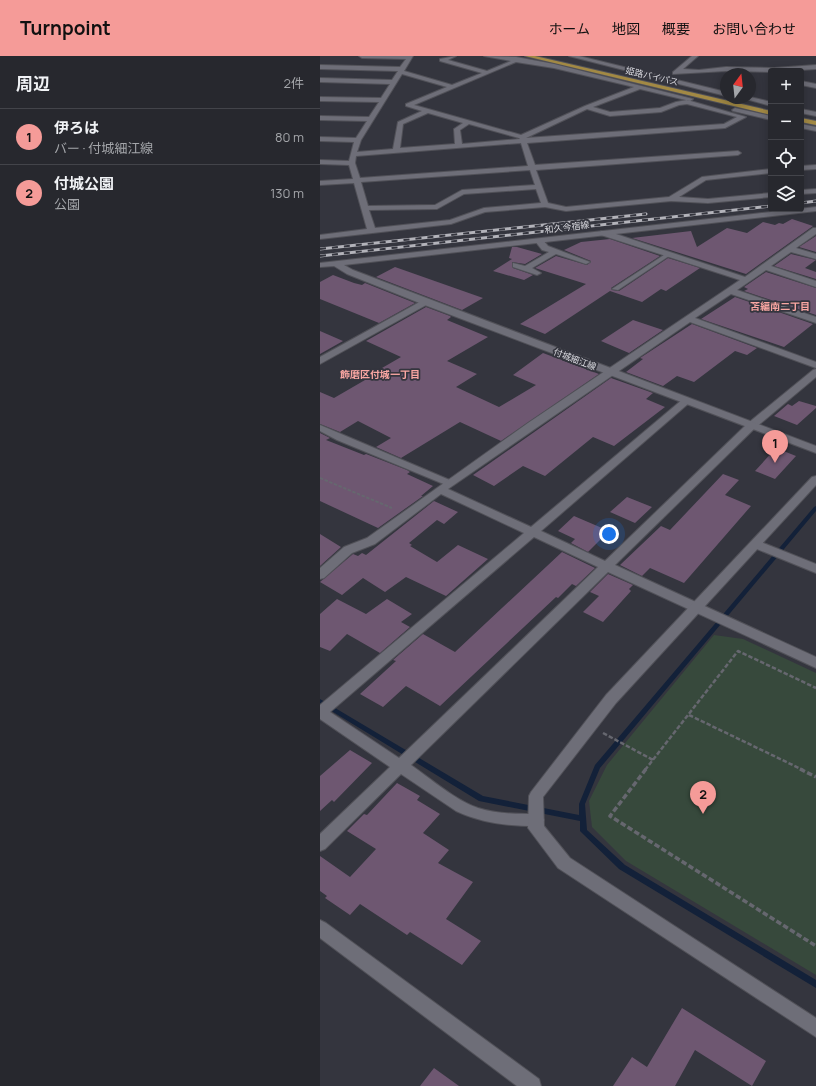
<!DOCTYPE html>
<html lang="ja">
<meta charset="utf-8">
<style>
body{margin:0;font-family:Manrope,"Noto Sans JP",sans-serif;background:#2f3036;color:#f1f3f6}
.controls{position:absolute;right:12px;top:12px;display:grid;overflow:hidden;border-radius:4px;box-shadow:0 2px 10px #0003}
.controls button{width:36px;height:36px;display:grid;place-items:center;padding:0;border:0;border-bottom:1px solid #43444a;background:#27282e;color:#f1f3f6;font:20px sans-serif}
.compass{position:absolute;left:400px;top:12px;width:36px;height:36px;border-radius:50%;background:#27282e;box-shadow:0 2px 10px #0003;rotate:15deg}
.you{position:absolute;left:289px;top:478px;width:14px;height:14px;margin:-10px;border:3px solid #fff;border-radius:50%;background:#1a73e8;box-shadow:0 0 0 6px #1a73e833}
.badge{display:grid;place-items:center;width:26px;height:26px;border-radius:50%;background:#f59b98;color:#111;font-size:13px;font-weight:700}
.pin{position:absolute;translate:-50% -33px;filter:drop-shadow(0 1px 2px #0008)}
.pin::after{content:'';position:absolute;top:21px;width:14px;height:12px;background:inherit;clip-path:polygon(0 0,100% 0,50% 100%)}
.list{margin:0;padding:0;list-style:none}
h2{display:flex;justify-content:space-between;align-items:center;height:52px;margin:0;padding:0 16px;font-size:17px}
h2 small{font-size:13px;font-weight:400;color:#a4a6aa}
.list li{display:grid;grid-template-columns:26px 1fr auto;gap:12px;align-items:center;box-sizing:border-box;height:56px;padding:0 16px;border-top:1px solid #43444a}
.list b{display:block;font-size:15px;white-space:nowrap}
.list p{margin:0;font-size:13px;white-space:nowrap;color:#a4a6aa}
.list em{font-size:13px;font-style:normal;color:#a4a6aa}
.icon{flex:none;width:22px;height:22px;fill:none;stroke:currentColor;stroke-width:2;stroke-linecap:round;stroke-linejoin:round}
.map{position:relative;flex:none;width:496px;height:1030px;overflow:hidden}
header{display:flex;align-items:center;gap:24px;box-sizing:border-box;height:56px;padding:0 20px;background:#f59b98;color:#111}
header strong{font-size:19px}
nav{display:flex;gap:22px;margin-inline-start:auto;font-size:14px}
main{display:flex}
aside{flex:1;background:#27282e}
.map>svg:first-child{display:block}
.green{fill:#37493c}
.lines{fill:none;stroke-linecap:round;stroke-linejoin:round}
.stream{fill:#132139;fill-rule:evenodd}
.building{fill:#6e5771}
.lane-casing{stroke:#515158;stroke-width:2}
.street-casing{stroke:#515158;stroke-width:2}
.secondary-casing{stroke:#515158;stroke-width:2}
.highway-casing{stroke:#515158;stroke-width:2}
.path-far2{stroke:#66676f;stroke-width:2;stroke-dasharray:3.5 1.5;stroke-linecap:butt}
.path-far1{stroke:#66676f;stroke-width:2.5;stroke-dasharray:4.5 2;stroke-linecap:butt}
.path{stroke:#66676f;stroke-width:3.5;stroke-dasharray:5.5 2.5;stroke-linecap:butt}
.lane{fill:#6e6e78;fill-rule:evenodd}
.street{fill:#6e6e78;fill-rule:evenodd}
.secondary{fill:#6e6e78;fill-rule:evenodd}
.highway{fill:#a28944;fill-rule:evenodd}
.rail-casing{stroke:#b3b3ba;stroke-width:3}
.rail{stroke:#34353e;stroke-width:2;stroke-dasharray:6;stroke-linecap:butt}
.labels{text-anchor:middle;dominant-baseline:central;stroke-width:3.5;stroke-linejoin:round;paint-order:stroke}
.far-street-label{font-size:9px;fill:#d8d8de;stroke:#34353e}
.far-neighbourhood-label{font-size:10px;font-weight:bold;fill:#f9a6a2;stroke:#34353e}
</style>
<header>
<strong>Turnpoint</strong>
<nav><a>ホーム</a><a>地図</a><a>概要</a><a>お問い合わせ</a></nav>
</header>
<main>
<aside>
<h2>周辺<small>2件</small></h2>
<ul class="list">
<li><span class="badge">1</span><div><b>伊ろは</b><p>バー · 付城細江線</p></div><em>80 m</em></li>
<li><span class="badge">2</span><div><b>付城公園</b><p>公園</p></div><em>130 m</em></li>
</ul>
</aside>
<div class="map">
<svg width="496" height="1030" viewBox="0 0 496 1030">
<rect width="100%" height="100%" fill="#34353e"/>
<!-- green -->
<path class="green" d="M394,579L423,583L496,617V919L306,805L272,771L269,745L287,709Z"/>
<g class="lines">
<!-- stream -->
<path class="stream" d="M496,450V455L280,712L265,748L267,774L305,809L496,924V932L299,813L262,777L260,775V765L159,745L0,648V643L163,740L259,759V748L275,709L494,451Z"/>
</g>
<!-- building -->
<path class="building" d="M472,163L493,170L426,218L312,182L371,175L377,191L407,172L427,177L443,166L455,169L459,167L463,168Z
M496,180V196L479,191Z
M290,183L340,200L291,232L292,234L299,235L348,202L380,212L346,235L341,233L322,246L290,235L225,278L200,268L266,228L215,212L236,200L267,209L271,205L244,194L261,186Z
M192,191H197L222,198L205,208L192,206L193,212L213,219L204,224L173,215L192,203L189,202Z
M471,198L496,204L485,212L496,216V223L454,210Z
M75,211L163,242L142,254L56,221Z
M446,216L496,232V259L424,235L428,233L424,231Z
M13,219L34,227L42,229L45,227L95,247L59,267L0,243V226Z
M415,241L493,268L464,291L381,263Z
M106,251L130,260L131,261L127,264L168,281L127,305L157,318L136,331L179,351L216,329L193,319L223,297L279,318L181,385L140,366L81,402L56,391L71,382L38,365L20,376L0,368V336L14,342L64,313L62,312L81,301L46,285Z
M313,264L343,274L309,297L281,285Z
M372,268L437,292L427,299L415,295L374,326L357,320L343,330L306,316L323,303L320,302Z
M0,275L23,285L0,298Z
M291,322L333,337L326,343L345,351L294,390L273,381L225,420L203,410L174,430L153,419Z
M479,345L496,350V352L477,369L454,360L468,348L472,350Z
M0,377L10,382L6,384L44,399L46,398L87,414L90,416L87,418L113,430L101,440H103L58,472L0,445Z
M456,392L476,400L455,423L435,415Z
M403,418L419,424L405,439L431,450L364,527L330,512L322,520L300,509L341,470L350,474Z
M307,441L332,451L315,467L290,456Z
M114,445L138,456L124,468L117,464L89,487L92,489L90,490L117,506L138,489L168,503L126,540L86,521L65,536L43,522L22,539L0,526L33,498L38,500L42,497L46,499Z
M254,460L289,475L268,496L251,487L255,483L238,475Z
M0,478L21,491L0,510Z
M242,496L275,512L256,530L252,528L238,542L236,541L120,650L86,630L63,651L40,638L76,605L73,604L103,578L135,596Z
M288,518L313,529L309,533L311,535L283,566L263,556L279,540L270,536Z
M17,543L46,558L67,543L92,558L81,566L90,571L60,597L27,578L10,595L0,591V558Z
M30,694L52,707L14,746L12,744L0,755V720Z
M77,727L100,740L97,744L120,758L103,777L129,794L118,807L153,826L126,863L161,885L142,909L90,876L87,879L40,848L30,859L5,842L7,840L0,835V800L30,821L56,793L27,775L44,758L47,759Z
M362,952L446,1005L432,1030L375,994L355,1030H293L312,1001L327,1011Z
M114,1012L139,1030H100Z"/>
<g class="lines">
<!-- lane casing -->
<g class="lane-casing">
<path id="lane" d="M347,197L349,198V200L298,234L292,233Z
M0,369L132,425L134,427L132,429H126L17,384L0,375Z"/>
</g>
<!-- street casing -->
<g class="street-casing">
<path id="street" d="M39,0H93L84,15L132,29L162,17L120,5V3L136,0L128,4L167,15L191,5L164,0L196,1L234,8L373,43L370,45L320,33L273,51L290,56L340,52L356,46L367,44L426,61L405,72L207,87L215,109L418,95L421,97L418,99L216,114L228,147L246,151L349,141L382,121L451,113V117L386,124L359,141L388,143L451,137V141L388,147L351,145L246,155L225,151L165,156L131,168L0,183V179L47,173L34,127L0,129V125L33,123L29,109L0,108V104L29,105L34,86L0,85V81L36,82L47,65L0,64V60L49,61L59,46L0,45V41L61,42L70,28L0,26V22L72,24L78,15L0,13V9L80,11L86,3L42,2ZM196,6L234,12L314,31L265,50L201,79L94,49ZM82,18L127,31L86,48V50L102,55L78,66L73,93L37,96L41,84ZM367,48L417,61L404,68L206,82L267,53L290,60L341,56L359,49ZM108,57L143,67L134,73L135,88L80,92L83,68ZM149,68L199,82L200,83L142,88L140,74ZM201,87L208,110L40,122L35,107L36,100ZM210,114L215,129L142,134L115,149L48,150L41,126ZM216,133L221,147L164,152L130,164L55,172L49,154L117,153L144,138Z
M249,0H259L406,36V40Z
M372,0H378L363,13L379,14L406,11L454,12L496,9V13L451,16L406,15L353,18V16Z
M481,25L496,28V32L481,29Z
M430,41L451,46V50L422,42Z
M415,52L451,60V64L413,55L412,54Z
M481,53L496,56V60L481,57Z
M481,68L496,71V75L481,72Z
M496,109V113L481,114V110Z
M496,133V137L481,138V134Z
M493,172H496V178L476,192L496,198V203L471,196L451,210L496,225V231L446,214L417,234L496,261V267L411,238L375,262L496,306V312L370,266L128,433L211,471L363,343H369L371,345L369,347L221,475L285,505L427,368L493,314L496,313V321L435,372L295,509L496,601V612L288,516L91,709C111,723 135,744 158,752C177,758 197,758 216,758L221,759L224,764L221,769L216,770C187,770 162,767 136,755L81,718L5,793L0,795V778L70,711L0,663V649L204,477L121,438L55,488L32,497L4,522L0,523V512L24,491L47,482L208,367L420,224L281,179V175H287L425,221ZM214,481L278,511L79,702L10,656Z
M216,183H222L228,190L270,206L266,208L236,198L212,212L221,217L217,219L193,211V207L205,210L229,196L222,194L215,185Z
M105,243L108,244V248L0,308V301Z
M436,484L496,508V517L432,491L430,488Z
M0,864L6,867L219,1023L221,1030H197L0,882Z"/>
</g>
<!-- secondary casing -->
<g class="secondary-casing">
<path id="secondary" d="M496,151V155L24,209L33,214L496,390V397L102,248L27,218L14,210L0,211V207Z
M496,420V429L296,647L223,741L224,770L250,802L496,962V981L238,812L208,772L209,740L211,736L286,639L492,421Z"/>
</g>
<!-- highway casing -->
<g class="highway-casing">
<path id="highway" d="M205,0H215L451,55V59Z
M481,62L496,65V69L481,66Z"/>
</g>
<!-- path-far2 -->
<path class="path-far2" d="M0,422L72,452"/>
<!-- path-far1 -->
<path class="path-far1" d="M369,659L483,714
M283,677L333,704
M325,714L418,595L496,632"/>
<!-- path -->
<path class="path" d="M326,713L290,760L496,890
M480,713L496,721"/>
<!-- lane -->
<use href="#lane" class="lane"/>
<!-- street -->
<use href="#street" class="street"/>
<!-- secondary -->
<use href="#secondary" class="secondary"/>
<!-- highway -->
<use href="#highway" class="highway"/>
<!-- rail casing -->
<g class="rail-casing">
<path id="rail" d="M481,147L496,145
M0,193L326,158
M0,200L451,150"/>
</g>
<!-- rail -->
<use href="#rail" class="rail"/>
</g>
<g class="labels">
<!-- far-street labels -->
<g class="far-street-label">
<text transform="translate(332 20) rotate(13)">姫路バイパス</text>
<text transform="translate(247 171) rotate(-7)">和久今宿線</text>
<text transform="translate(255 303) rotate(21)">付城細江線</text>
</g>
<!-- far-neighbourhood labels -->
<g class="far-neighbourhood-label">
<text x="460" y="250">苫編南二丁目</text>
<text x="60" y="318">飾磨区付城一丁目</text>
</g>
</g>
</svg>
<div class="controls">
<button>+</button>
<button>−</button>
<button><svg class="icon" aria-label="locate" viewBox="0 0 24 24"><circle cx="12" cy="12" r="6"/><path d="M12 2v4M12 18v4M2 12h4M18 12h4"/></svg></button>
<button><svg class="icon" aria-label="layers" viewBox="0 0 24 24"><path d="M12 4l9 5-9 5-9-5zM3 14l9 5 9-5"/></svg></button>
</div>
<svg class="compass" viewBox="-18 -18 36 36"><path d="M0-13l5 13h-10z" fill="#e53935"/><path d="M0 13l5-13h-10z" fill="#a4a6aa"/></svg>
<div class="you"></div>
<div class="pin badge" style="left:455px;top:407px">1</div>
<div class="pin badge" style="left:383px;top:758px">2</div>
</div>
</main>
